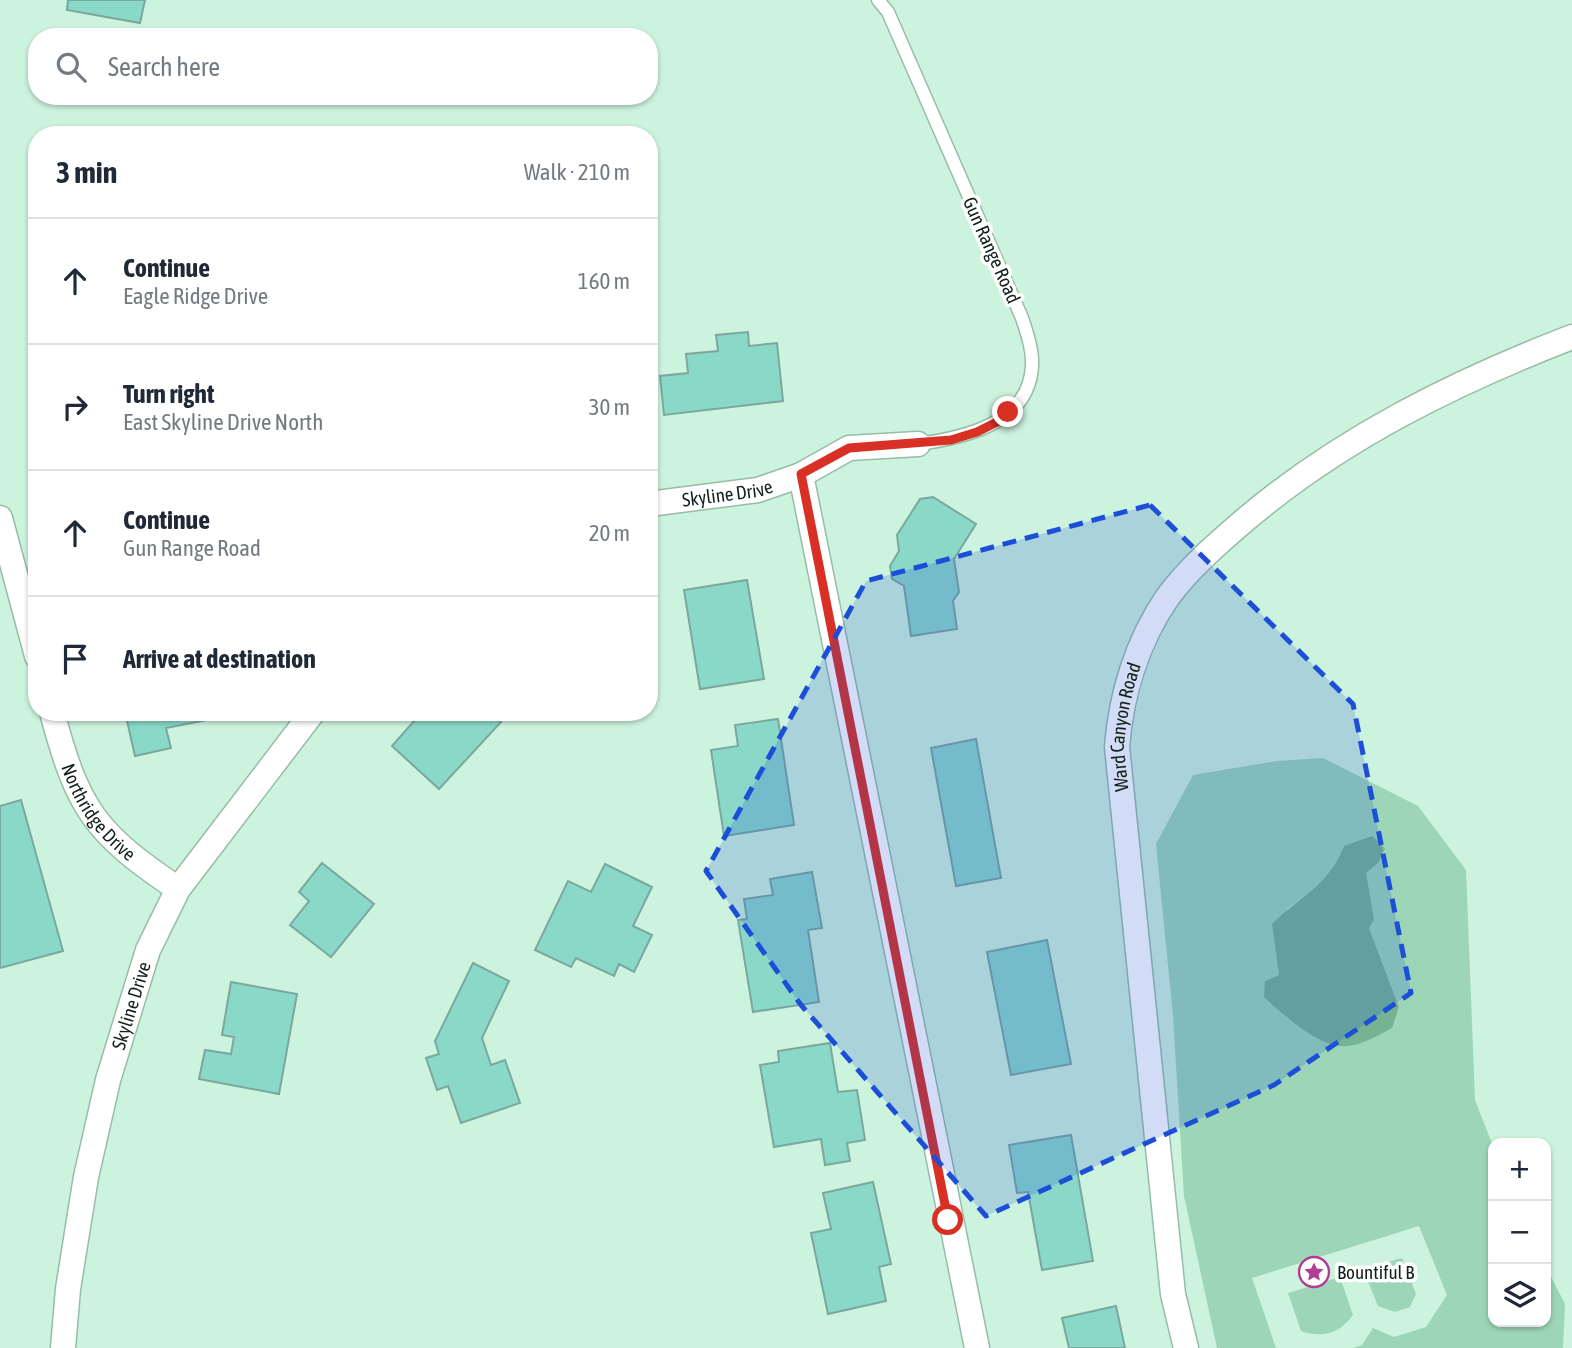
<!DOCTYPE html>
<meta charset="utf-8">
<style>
body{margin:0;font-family:"Asap Condensed",sans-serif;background:#f6f6f7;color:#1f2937}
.controls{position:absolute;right:21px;bottom:21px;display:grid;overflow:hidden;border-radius:14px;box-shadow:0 2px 5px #0004}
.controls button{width:63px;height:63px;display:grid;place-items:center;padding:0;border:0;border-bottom:2px solid #e0e1e3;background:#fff;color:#1f2937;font:35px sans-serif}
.stop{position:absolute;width:21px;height:21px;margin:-16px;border:5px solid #d93025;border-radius:50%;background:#fff}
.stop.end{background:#d93025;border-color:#fff;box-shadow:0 2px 7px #0008}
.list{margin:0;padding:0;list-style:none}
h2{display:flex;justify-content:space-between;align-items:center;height:91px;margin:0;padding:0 28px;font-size:30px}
h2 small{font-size:23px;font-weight:400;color:#747a83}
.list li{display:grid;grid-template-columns:46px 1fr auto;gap:21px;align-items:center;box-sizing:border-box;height:126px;padding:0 28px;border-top:2px solid #e0e1e3}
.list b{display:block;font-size:26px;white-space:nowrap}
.list p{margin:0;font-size:23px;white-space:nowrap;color:#747a83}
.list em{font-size:23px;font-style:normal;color:#747a83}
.icon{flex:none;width:38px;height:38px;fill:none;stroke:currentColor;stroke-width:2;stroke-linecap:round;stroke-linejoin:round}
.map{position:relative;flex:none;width:1572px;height:1348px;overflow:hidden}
.search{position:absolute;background:#fff;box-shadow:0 2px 5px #0004;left:28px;top:28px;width:630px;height:77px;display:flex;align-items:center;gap:18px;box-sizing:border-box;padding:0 24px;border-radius:28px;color:#747a83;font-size:26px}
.panel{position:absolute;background:#fff;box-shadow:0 2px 5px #0004;left:28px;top:126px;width:630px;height:595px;border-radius:28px}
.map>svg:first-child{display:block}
.green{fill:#9cd6b6;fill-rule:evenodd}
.forest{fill:#75b392}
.building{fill:#8ad8c8;stroke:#7ba89e;stroke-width:2}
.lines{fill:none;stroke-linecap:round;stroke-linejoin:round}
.lane-casing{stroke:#97bda7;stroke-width:15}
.street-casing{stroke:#97bda7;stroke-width:27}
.lane{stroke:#fff;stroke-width:12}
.street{stroke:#fff;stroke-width:24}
.route{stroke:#d93025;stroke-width:9}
.marked{fill:#1d4ed8;fill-opacity:0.2;stroke:#1d4ed8;stroke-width:5;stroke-dasharray:14 9;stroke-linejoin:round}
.labels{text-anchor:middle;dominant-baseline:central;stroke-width:7;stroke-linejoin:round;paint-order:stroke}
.street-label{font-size:19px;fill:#122119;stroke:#fff}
.poi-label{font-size:19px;fill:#122119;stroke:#fff;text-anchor:start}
</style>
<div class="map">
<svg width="1572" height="1348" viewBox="0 0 1572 1348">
<rect width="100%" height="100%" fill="#ccf3dd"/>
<!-- green -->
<path class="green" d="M1323,758L1418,806L1466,870L1475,1100L1493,1146V1322H1546V1267L1565,1304L1563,1348H1353L1362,1345L1373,1328L1394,1337L1426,1327L1447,1295L1419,1226L1252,1278L1276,1348H1217L1184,1196L1173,1016L1156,844L1193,775L1277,761ZM1344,846L1378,863L1365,873L1369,928L1399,1007L1265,981L1279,975L1278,962L1287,909C1315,888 1329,879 1344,846Z
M1402,1258L1416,1294L1410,1307L1395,1312L1378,1306L1363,1269Z
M1340,1277L1353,1315C1339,1334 1323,1338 1301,1331L1288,1293Z"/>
<!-- forest -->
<path class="forest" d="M1372,836L1385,848L1378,863L1366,873L1374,919L1369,928L1399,1007L1392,1028C1378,1035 1363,1045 1347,1046C1320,1049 1283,1014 1264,997L1265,981L1279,975L1272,924C1303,893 1326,888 1344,846Z"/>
<!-- building -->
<path class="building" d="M68,0H145L140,23L67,10Z
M748,332L749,346L777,343L783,401L664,415L660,376L688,373L686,354L718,351L716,335Z
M933,497L976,524L954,559L959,592L953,601L957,629L911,636L904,586L892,579L890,566L899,551L897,535L920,499Z
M747,580L764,679L700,689L684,590Z
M125,712H215L217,718L166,728L171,748L135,756Z
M422,712H491L501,722L439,789L392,746Z
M778,719L794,825L724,836L711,750L738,746L735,725Z
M976,739L1001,878L956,886L931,748Z
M21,800L63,951L0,968V806Z
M322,863L374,904L331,957L290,925L309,901L299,892Z
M605,864L652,887L633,926L652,935L634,972L619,964L614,976L576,958L571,967L535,950L568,881L591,892Z
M812,872L822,928L808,930L819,1002L753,1012L738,920L747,919L744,899L773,895L770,879Z
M1047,940L1071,1064L1011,1075L987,952Z
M473,963L509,981L482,1038L491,1065L505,1060L520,1103L461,1123L448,1086L437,1090L426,1058L439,1054L435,1041Z
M231,982L297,994L279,1094L199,1079L205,1050L231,1054L234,1037L222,1035Z
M830,1043L838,1092L857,1090L865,1140L847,1143L850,1161L825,1165L821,1139L774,1147L760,1065L779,1062L778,1051Z
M1071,1135L1093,1261L1042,1270L1028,1192L1017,1193L1009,1145Z
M873,1182L891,1264L879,1267L886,1301L828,1314L811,1233L831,1229L823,1193Z
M1116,1306L1125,1348H1069L1062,1318Z"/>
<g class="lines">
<!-- lane casing -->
<g class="lane-casing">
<path id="lane" d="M878,0L888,12L1022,318C1027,333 1033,350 1032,366C1029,424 963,438 918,444"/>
</g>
<!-- street casing -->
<g class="street-casing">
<g id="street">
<path d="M801,475L977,1348"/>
<path id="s1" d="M649,504L758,490L801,475L849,448L918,444"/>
<path d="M0,518L37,656"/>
<path id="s2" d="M52,712C78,810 95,833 178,889"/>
<path id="s3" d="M63,1348L68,1289L86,1177L108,1080L148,950L178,889L313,712"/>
<path id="s4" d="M1186,1348L1173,1294L1117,747C1121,695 1137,642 1167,598C1188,569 1218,543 1246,519C1342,438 1455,382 1572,337"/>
</g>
</g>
<!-- lane -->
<use href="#lane" class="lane"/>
<!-- street -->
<use href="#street" class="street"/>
</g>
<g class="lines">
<!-- route -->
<path class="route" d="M948,1220L801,474L849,448L951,440L977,432L997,422L1008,412"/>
</g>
<!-- marked area -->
<path class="marked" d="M1150,505L1353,704L1411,993L1274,1085L986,1216L801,1005L706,871L866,581Z"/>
<!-- icons -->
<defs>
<g id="sight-ring" transform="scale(1.575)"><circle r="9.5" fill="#fff" stroke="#b23c92" stroke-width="1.5"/><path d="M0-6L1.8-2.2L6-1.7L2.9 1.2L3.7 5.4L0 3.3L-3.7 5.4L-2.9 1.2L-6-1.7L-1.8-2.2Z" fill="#b23c92"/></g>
</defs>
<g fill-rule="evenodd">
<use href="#sight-ring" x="1314" y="1272"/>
</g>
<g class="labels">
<!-- street labels -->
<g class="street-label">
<text transform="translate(992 250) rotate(66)">Gun Range Road</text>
<text stroke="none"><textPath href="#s1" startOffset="79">Skyline Drive</textPath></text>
<text stroke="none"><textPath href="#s4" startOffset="626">Ward Canyon Road</textPath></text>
<text stroke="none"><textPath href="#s2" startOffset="112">Northridge Drive</textPath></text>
<text stroke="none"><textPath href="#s3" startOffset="350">Skyline Drive</textPath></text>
</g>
<!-- poi labels -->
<g class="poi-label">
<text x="1337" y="1272">Bountiful B</text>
</g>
</g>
</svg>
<div class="controls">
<button>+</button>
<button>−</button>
<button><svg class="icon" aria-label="layers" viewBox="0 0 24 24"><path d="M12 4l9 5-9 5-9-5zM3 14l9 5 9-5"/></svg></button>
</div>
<div class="stop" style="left:948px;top:1220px"></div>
<div class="stop end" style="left:1008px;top:412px"></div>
<div class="search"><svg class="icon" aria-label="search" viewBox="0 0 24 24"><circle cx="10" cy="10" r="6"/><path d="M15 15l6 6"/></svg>Search here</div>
<section class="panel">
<h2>3 min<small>Walk · 210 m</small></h2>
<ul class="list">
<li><svg class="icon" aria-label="ahead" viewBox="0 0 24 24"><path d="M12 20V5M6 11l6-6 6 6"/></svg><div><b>Continue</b><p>Eagle Ridge Drive</p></div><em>160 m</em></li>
<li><svg class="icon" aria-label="right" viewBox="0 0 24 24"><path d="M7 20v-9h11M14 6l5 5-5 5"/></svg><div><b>Turn right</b><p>East Skyline Drive North</p></div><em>30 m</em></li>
<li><svg class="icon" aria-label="ahead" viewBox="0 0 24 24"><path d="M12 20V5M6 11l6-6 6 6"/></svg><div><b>Continue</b><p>Gun Range Road</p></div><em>20 m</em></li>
<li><svg class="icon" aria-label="arrive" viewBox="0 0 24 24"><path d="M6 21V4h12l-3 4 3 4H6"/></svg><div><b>Arrive at destination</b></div></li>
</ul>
</section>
</div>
